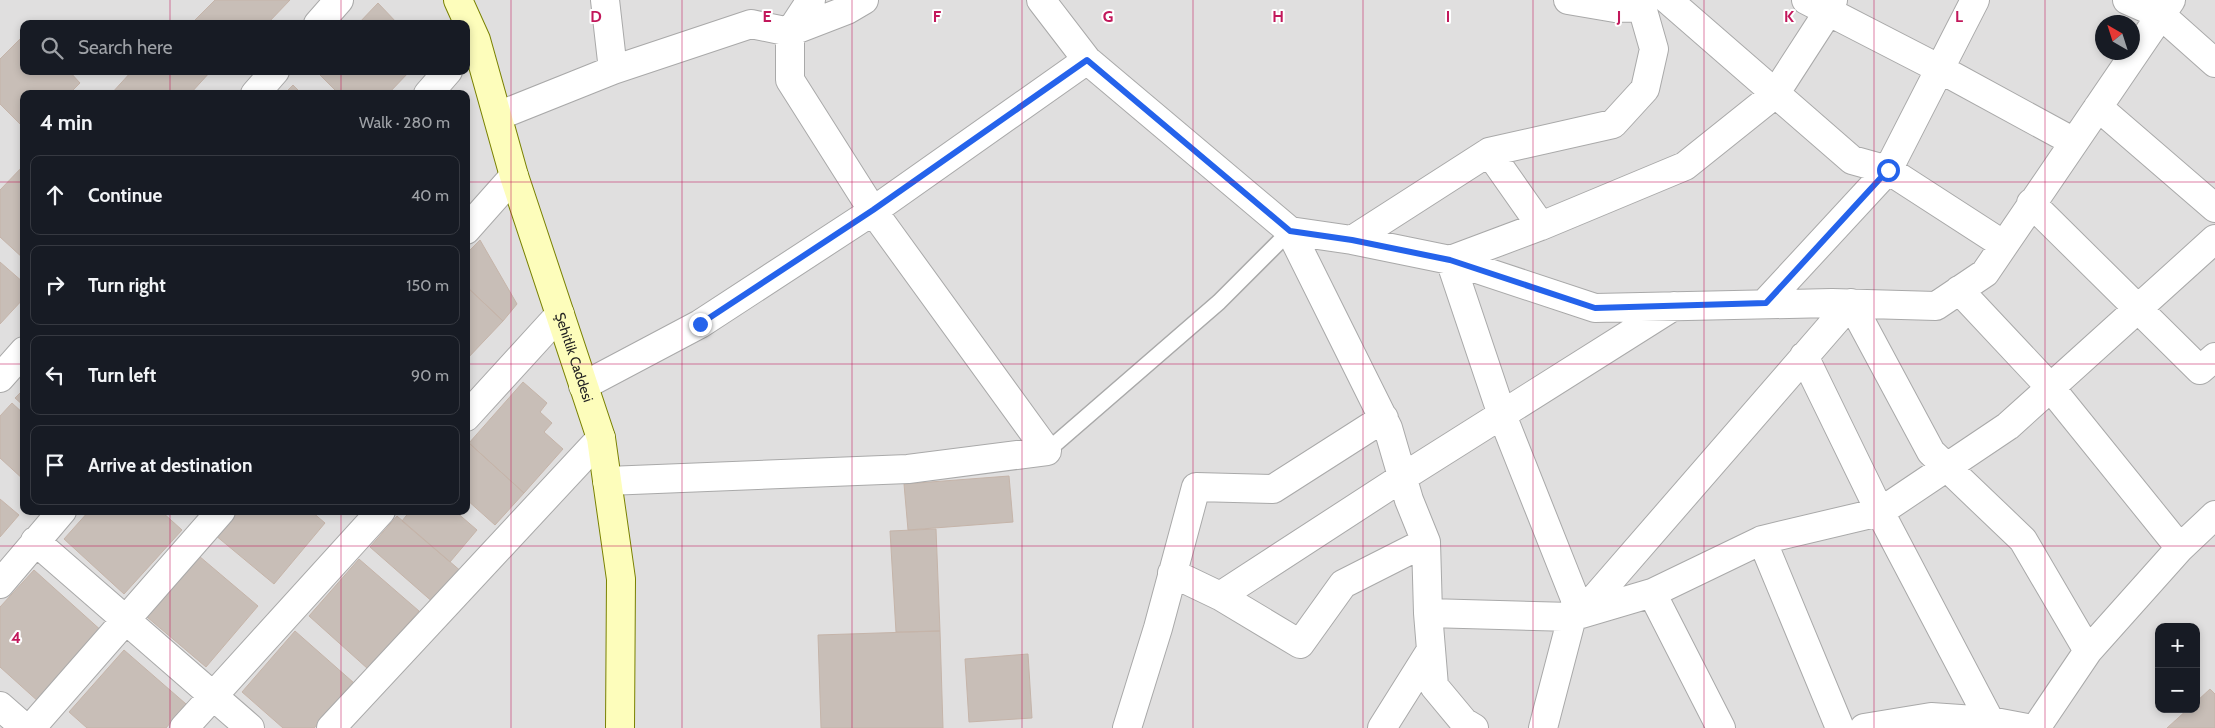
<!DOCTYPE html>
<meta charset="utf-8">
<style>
body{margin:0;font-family:Cabin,sans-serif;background:#20242c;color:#f1f3f6}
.controls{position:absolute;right:15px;bottom:15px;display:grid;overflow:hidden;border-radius:10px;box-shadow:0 2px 8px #0003}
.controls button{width:45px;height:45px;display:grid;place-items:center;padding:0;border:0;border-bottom:1px solid #363941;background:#171b24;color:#f1f3f6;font:25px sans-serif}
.compass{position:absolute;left:2095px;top:15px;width:45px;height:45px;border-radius:50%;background:#171b24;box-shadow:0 2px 8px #0003;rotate:321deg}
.stop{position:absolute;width:15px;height:15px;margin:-11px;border:4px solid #2563eb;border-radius:50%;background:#fff}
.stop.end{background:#2563eb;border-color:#fff;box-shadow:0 1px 5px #0008}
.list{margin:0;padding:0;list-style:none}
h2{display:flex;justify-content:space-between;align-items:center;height:65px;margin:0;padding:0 20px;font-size:21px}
h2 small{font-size:16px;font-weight:400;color:#9ea1a6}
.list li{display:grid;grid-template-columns:32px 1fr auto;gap:15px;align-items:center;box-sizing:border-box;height:80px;margin:0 10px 10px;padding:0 10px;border:1px solid #363941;border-radius:10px}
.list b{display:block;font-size:19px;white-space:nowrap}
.list em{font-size:16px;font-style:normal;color:#9ea1a6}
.icon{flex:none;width:28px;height:28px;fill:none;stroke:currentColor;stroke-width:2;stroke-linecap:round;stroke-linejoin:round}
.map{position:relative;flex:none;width:2215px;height:728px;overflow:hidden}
.search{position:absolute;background:#171b24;box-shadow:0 2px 8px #0003;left:20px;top:20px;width:450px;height:55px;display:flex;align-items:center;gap:12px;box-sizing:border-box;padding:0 18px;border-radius:10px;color:#9ea1a6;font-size:19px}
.panel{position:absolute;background:#171b24;box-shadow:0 2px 8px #0003;left:20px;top:90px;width:450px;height:425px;border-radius:10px}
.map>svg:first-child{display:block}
.residential{fill:#e0dfdf;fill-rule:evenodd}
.building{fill:#c8beb7;stroke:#c5b4a9}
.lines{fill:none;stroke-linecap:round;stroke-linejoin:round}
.lane-casing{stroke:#a9a9a9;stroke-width:18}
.street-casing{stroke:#a9a9a9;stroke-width:30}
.secondary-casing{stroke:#798100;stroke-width:30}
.lane{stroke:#fff;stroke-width:15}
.street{stroke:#fff;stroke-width:28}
.secondary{stroke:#fdfdbb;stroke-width:28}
.route{stroke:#2563eb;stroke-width:6}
.grid{fill:none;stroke:#c2185b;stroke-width:1;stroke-opacity:0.55}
.labels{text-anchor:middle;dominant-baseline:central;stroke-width:4;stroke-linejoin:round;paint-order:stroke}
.street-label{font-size:14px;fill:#222;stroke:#fff}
.grid-label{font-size:16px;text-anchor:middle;font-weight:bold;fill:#c2185b;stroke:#fff;stroke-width:4;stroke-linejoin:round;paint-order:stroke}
</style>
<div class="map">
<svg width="2215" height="728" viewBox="0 0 2215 728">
<rect width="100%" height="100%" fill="#f2eee8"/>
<!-- residential -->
<path class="residential" d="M0,0H2215V728H0ZM2102,22H2132V52H2102ZM24,24H466V71H24ZM24,94H466V511H24ZM2159,627H2196V709H2159Z"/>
<!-- building -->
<path class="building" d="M215,0H290L267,24H194L193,22Z
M378,3L398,24H358Z
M24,35V71H69L80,83L69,94H24V128L0,104V59Z
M132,71H211L190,94H111Z
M316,71H410L388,94H339Z
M293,85L302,94H284Z
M24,165V259L0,237V190Z
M480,240L517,304L503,321L466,286V254Z
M0,262L24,283V298L0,324Z
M466,286L503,321L466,360Z
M523,382L547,403L540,412L552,423L544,432L563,449L524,493L469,443Z
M24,389V406L15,398Z
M12,403L24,414V480L0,458V416Z
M469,443L524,493L495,525L466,499V446Z
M1009,476L1013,522L908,530L904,484Z
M0,499L19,515L0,537Z
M89,511H161L182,530L124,594L64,539Z
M234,511H311L325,523L274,584L215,535Z
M410,511H455L477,530L450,562L402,521Z
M397,516L463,573L435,604L370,547Z
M936,529L940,631L896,632L890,531Z
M199,556L258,606L206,667L147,617Z
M359,559L419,611L368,669L309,616Z
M34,570L104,633L40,703L0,667V607Z
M295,631L354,683L314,728H283L242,692Z
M940,631L943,728H821L818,635Z
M124,650L186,704L166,728H87L69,712Z
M1028,654L1032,718L969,722L965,659Z
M2210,689L2215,694V728H2167L2188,709H2196V702Z"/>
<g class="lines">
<!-- lane casing -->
<g class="lane-casing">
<path id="lane" d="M1047,451L1219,302L1290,231"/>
</g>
<!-- street casing -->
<g class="street-casing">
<path id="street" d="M605,0L613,70
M1041,0L1087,60L1290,231L1352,240L1450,260L1595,308L1832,303L1936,306L1985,273L2171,0
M1568,0L1615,8L1642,7L1645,0
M1668,0L1852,160L1888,170L2004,245
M1806,0L1940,69L2074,142
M1833,0L1828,12L1775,94L1685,166L1541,226L1450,260L1502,415L1581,614L1652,593L1762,540L1880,512L2008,426L2215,239
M2127,0L2161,15L2215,63
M318,24L339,0
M255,94L275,71
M428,94L448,71
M2098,107L2215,208
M498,116L613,70L751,24L790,32L811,0
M1489,152L1541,226
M2031,203L2200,370L2215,357
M466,230L514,176
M1290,231L1388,428L1409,500L1426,542L1428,613L1434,686L1464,722L1474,728
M1352,240L1489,152L1613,124L1645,89L1654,49L1642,7
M1959,290L2050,387L2180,548
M1765,303L1888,170L1975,0
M1804,356L1880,512L1990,721
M0,378L24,351
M583,386L700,324L873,211L1087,60
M466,417L560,314
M607,481L908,469L1047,451L873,211L790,80V32L847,10L864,0
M1762,540L1840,728
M35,541L250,728
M1172,573L1220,596L1403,477L1674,306
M0,584L62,511
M1652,593L1721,728
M1220,596L1300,644L1343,584L1426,542
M1428,613L1572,617
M0,706L25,728
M31,728L221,511
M184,728L381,511
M331,728L601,438
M1127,728L1158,628L1196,487L1273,489L1384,418
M1382,728L1431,650
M1543,728L1572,617L1581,614L1851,303L1931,452L2023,540L2088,651
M1864,728L1931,717L1990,721L2027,728
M2036,728L2088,651L2180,548L2215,515"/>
</g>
<!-- secondary casing -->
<g class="secondary-casing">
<g id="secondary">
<path id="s1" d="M458,0L476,40L514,176L601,438L621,579L620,728"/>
</g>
</g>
<!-- lane -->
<use href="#lane" class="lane"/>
<!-- street -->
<use href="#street" class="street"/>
<!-- secondary -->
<use href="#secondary" class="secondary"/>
</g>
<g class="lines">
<!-- route -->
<path class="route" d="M700,324L873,210L1087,60L1290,231L1352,240L1450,260L1595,308L1766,303L1888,170"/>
</g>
<!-- grid -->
<path class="grid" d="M170,0V24M341,0V24M511,0V728M682,0V728M852,0V728M1022,0V728M1193,0V728M1363,0V728M1533,0V728M1704,0V728M1874,0V728M2045,0V728M170,71V94M341,71V94M0,182H24M466,182H2215M0,364H24M466,364H2215M170,511V728M341,511V728M0,546H2215"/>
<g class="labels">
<!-- street labels -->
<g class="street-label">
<text stroke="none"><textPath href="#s1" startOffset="376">Şehitlik Caddesi</textPath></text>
</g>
</g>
<g class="grid-label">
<text x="596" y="22">D</text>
<text x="767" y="22">E</text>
<text x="937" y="22">F</text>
<text x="1108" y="22">G</text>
<text x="1278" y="22">H</text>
<text x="1448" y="22">I</text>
<text x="1619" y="22">J</text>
<text x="1789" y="22">K</text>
<text x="1959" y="22">L</text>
<text x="16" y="643">4</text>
</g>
</svg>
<div class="controls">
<button>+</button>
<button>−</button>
</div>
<svg class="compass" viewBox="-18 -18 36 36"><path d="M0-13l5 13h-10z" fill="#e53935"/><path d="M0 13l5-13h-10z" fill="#9ea1a6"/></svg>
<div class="stop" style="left:1888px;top:170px"></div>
<div class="stop end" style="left:700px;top:324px"></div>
<div class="search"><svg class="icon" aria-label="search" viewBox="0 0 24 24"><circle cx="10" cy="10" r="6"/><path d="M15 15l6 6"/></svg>Search here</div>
<section class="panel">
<h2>4 min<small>Walk · 280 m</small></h2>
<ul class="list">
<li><svg class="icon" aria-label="ahead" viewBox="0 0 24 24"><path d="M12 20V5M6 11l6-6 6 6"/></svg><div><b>Continue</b></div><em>40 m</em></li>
<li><svg class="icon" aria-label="right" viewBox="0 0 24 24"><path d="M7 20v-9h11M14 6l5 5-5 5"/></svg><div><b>Turn right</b></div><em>150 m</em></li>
<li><svg class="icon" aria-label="left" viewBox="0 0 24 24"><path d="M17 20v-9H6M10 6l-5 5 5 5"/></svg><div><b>Turn left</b></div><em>90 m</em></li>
<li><svg class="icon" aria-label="arrive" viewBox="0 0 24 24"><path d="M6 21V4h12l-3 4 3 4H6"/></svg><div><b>Arrive at destination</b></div></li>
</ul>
</section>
</div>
